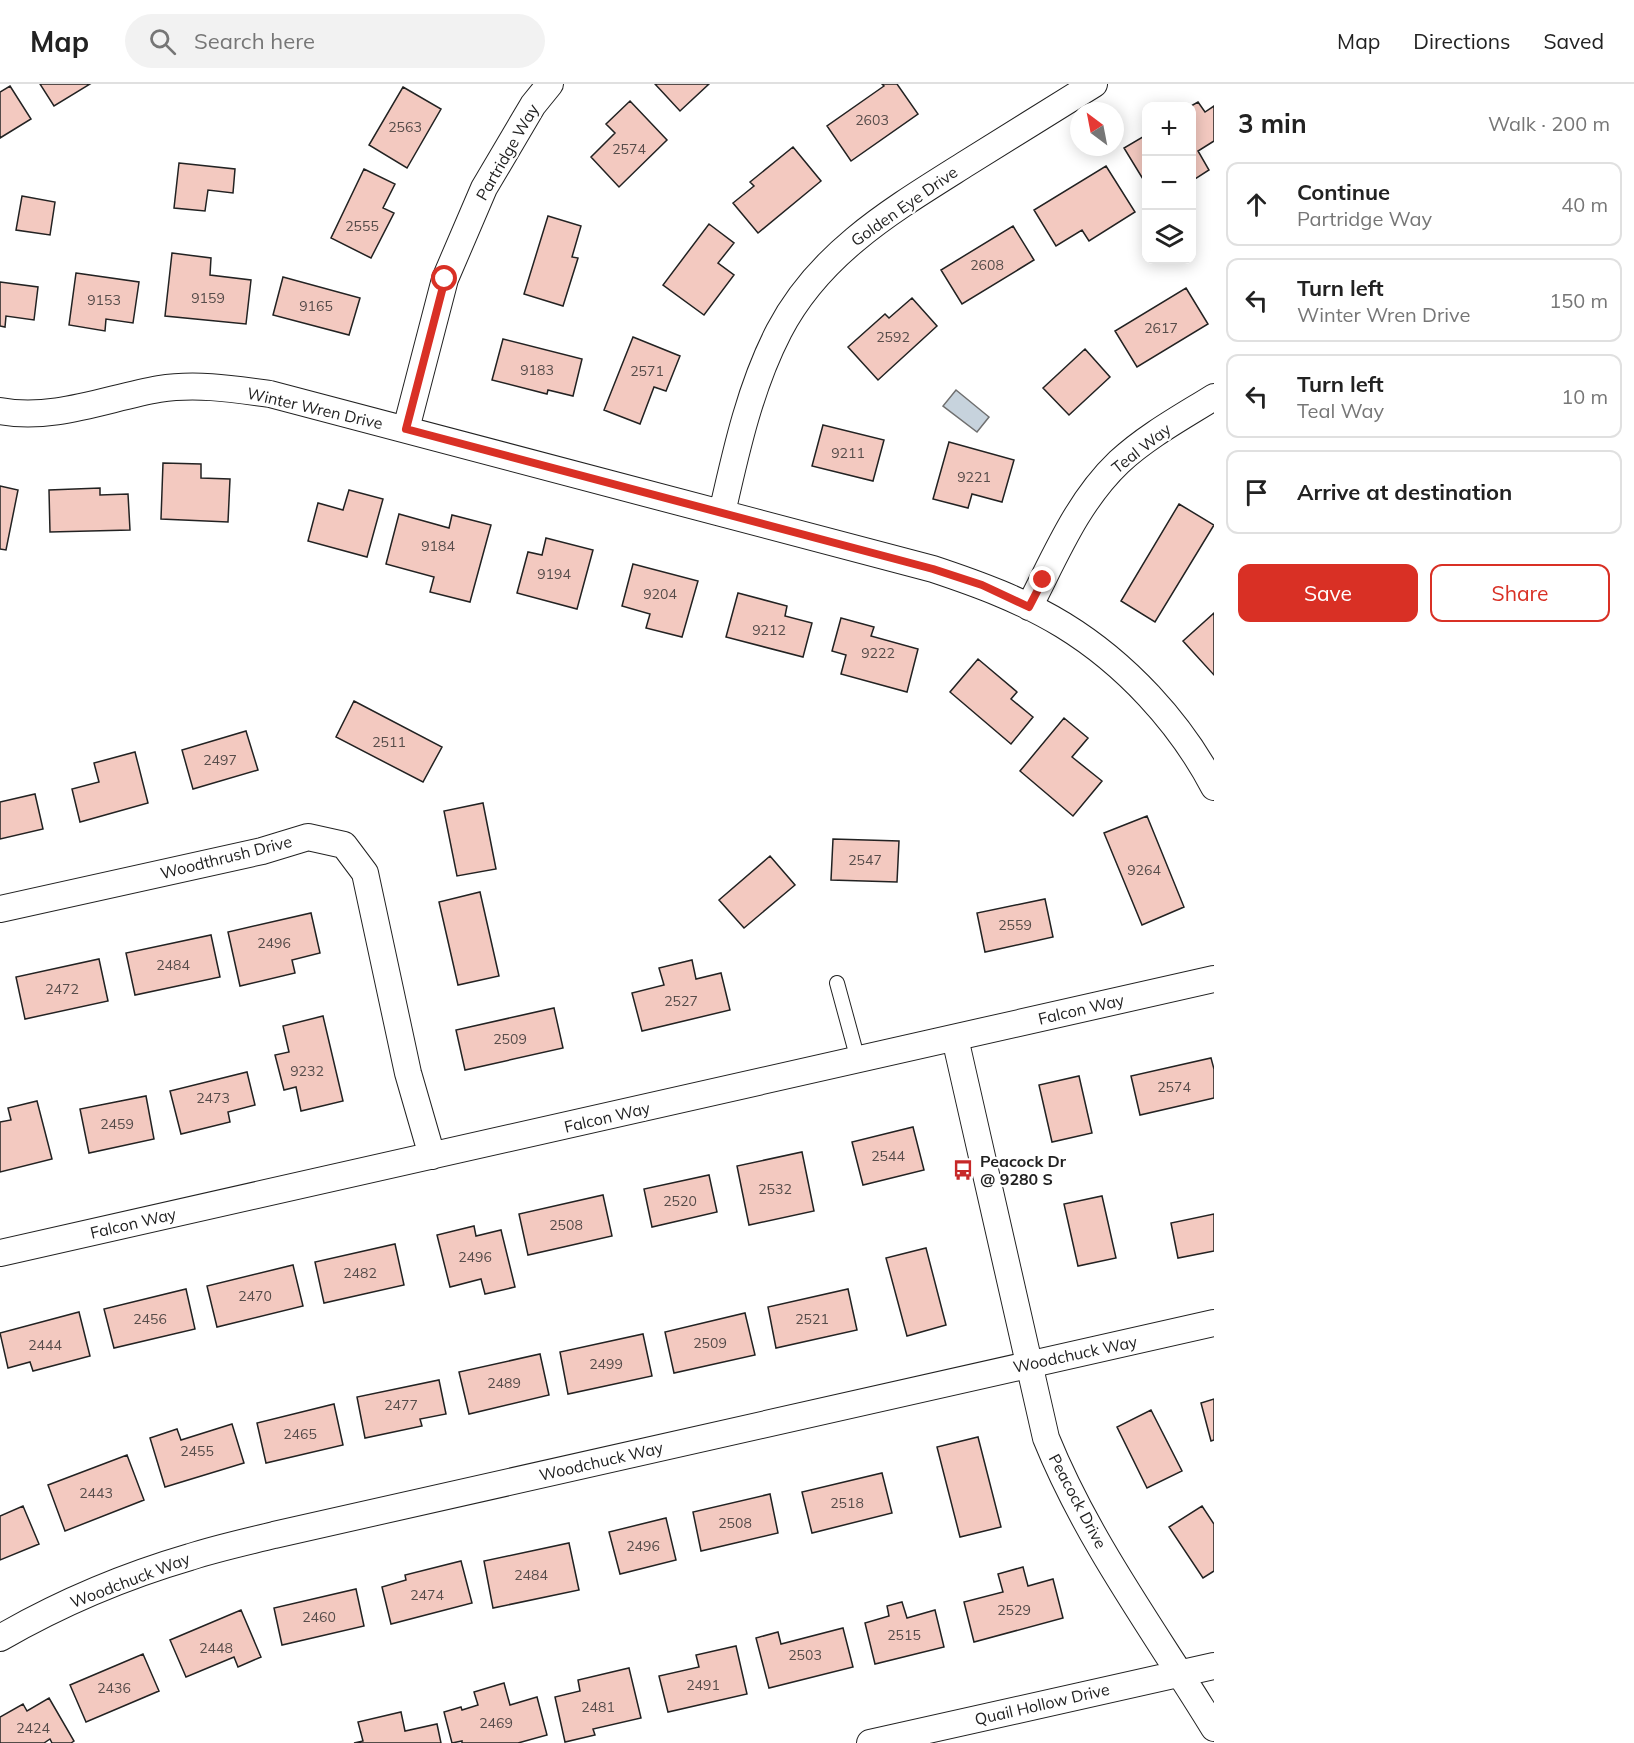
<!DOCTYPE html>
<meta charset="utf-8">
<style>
body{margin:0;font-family:Mulish,sans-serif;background:#f2f2f2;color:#222}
.controls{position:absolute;right:18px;top:18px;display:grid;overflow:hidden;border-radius:12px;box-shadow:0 3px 15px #0003}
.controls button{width:54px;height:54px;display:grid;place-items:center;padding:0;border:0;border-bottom:2px solid #e0e0e0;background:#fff;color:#222;font:30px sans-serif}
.compass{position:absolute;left:1070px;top:18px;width:54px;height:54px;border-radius:50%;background:#fff;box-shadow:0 3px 15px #0003;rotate:328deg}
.stop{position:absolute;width:18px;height:18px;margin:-14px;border:4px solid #d93025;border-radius:50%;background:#fff}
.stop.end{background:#d93025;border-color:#fff;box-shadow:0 2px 6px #0008}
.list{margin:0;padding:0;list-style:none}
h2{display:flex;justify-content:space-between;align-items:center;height:78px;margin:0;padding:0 24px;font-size:26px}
h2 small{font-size:20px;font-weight:400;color:#767676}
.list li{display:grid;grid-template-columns:39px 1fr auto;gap:18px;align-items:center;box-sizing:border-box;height:84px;margin:0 12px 12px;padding:0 12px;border:2px solid #e0e0e0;border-radius:12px}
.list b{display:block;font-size:22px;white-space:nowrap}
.list p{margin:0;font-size:20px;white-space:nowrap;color:#767676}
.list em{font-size:20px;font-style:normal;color:#767676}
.actions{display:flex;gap:12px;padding:18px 24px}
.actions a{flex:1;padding:14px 0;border:2px solid #d93025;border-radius:12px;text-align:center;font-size:21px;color:#d93025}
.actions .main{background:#d93025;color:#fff}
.icon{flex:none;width:33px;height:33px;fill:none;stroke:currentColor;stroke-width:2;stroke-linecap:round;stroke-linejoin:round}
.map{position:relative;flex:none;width:1214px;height:1659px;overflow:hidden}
header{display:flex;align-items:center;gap:36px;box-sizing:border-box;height:84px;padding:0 30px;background:#fff;border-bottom:2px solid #e0e0e0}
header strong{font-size:28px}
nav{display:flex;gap:33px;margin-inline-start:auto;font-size:21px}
.search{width:420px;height:54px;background:#f2f2f2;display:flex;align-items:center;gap:15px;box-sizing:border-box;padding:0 21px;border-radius:33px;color:#767676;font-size:22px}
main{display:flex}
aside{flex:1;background:#fff}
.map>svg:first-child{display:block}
.water{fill:#c7d3dd;stroke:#6f6f6f;stroke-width:1.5}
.building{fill:#f3c9c0;stroke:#222;stroke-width:1.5}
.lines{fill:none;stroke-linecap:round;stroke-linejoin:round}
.lane-casing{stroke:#222;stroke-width:16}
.street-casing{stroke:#222;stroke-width:28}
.lane{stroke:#fff;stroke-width:14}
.street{stroke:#fff;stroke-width:26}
.route{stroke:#d93025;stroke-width:8}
.labels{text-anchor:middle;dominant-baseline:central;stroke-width:4.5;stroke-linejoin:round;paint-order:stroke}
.number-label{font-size:14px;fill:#564c4a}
.street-label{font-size:16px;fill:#222;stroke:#fff}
.poi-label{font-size:16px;font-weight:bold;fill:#222;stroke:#fff;text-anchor:start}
</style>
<header>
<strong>Map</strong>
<div class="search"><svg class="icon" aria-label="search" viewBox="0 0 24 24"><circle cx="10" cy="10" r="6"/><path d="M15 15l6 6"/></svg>Search here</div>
<nav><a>Map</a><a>Directions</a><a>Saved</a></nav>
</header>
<main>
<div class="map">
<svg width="1214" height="1659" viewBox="0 0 1214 1659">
<rect width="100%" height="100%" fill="#fff"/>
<!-- water -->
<path class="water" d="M956,306L989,333L977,348L943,322Z"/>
<!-- building -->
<path class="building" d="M40,0H90L54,22Z
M655,0H709L680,27Z
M882,0H897L918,30L851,77L827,42L884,2Z
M10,2L31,35L0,54V8Z
M403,3L441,25L407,84L369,61Z
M630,17L667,56L619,103L591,73L615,49L606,40Z
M1198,18L1205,28L1214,22V57L1198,67L1209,86L1192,97L1191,22Z
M1146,51V100L1124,64Z
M793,63L821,97L758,149L733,119L754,102L750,98Z
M179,79L235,85L233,109L208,106L205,127L174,124Z
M1106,82L1135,128L1089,157L1082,146L1056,162L1034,126Z
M364,85L395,100L383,124L394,129L371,174L331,154Z
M22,112L55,118L50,151L16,146Z
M548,132L581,142L572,173L578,174L563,222L524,210Z
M709,140L734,159L718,179L734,191L704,231L663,201Z
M1013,142L1034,176L962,220L941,186Z
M172,169L211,174L210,191L251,196L246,240L165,232Z
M76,189L139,198L133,239L106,235L105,247L69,241Z
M283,193L360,214L349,251L273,231Z
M0,198L38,203L34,236L6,232L5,243L0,242Z
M1186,204L1208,240L1137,283L1115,247Z
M912,214L937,242L878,296L848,263L885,230L889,234Z
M633,253L680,272L666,307L654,303L640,340L604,326Z
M503,255L582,275L573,312L548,306L547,310L492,296Z
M1085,265L1110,293L1069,331L1043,304Z
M823,341L884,356L873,397L812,382Z
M949,358L1014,376L1002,418L972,410L968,424L933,415Z
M163,379L201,380V394L230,395L228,438L161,435Z
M0,402L18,406L6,466L0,465Z
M100,404V411L128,410L130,446L50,448L49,406Z
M349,406L383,415L367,473L308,457L318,419L343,426Z
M1179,420L1214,441L1155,538L1121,517Z
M399,430L449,444L452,431L491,441L470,518L430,508L434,493L386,480Z
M546,454L593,466L577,525L517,509L528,468L542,471Z
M633,480L698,497L682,553L646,544L650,530L622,522Z
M738,509L787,522L785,532L812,539L803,573L726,553Z
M1214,529V591L1183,557Z
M841,534L874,543L871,552L918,565L907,608L841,590L846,571L832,567Z
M978,575L1017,608L1011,615L1033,633L1011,660L950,608Z
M354,617L442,663L423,698L336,653Z
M1064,634L1088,654L1072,673L1102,697L1073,732L1020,687Z
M246,647L258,686L193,705L182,666Z
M135,668L148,719L80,738L72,705L99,698L94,679Z
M35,710L43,745L0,755V718Z
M483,719L496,785L457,792L444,727Z
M1147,732L1184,823L1142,841L1104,749Z
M833,755L899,757L897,798L831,796Z
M770,772L795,801L744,844L719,816Z
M480,808L499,892L458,901L439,818Z
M1045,815L1053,853L985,868L977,829Z
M311,829L320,869L292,876L295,889L240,902L228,848Z
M211,851L220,893L135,911L126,869Z
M99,875L108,917L25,935L16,893Z
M692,876L696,895L721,889L730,926L642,947L632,909L664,901L659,884Z
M554,924L563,964L465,986L456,946Z
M323,932L343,1017L301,1027L296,1003L284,1006L275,971L289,968L283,942Z
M1211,974L1214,985V1014L1140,1031L1131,992Z
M247,988L255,1021L228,1028L230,1038L181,1050L170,1007Z
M1079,992L1092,1049L1052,1058L1039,1001Z
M146,1012L154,1055L89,1069L80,1025Z
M37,1017L52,1075L0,1088V1038L11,1036L8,1024Z
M913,1043L924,1086L863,1101L852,1058Z
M802,1068L814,1127L749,1141L737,1082Z
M709,1091L717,1128L652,1143L644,1105Z
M603,1111L612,1152L528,1171L519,1130Z
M1102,1112L1116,1174L1078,1182L1064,1120Z
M1214,1130V1167L1178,1174L1171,1139Z
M474,1142L476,1152L501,1146L515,1203L485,1210L481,1195L450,1203L437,1151Z
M395,1160L404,1201L324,1219L315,1178Z
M926,1164L946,1241L907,1252L886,1174Z
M293,1181L303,1222L217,1243L207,1202Z
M186,1205L195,1245L114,1264L104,1225Z
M848,1205L857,1246L776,1264L768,1223Z
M79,1228L90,1272L33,1287L30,1278L8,1284L0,1249Z
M745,1229L755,1271L674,1289L665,1248Z
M643,1250L652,1292L568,1310L560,1268Z
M540,1270L549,1311L469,1330L459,1288Z
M439,1296L446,1330L420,1335L422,1342L365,1354L357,1313Z
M1214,1315V1356L1211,1357L1201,1319Z
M334,1320L343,1361L266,1379L257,1339Z
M1151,1326L1182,1387L1147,1404L1117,1343Z
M232,1340L244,1379L165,1403L150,1354L177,1345L181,1356Z
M978,1353L1001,1443L960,1453L937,1363Z
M127,1371L144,1416L65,1447L48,1401Z
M882,1389L892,1429L812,1449L802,1408Z
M770,1410L778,1449L701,1467L693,1428Z
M23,1422L39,1460L0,1476V1432Z
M1202,1422L1214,1440V1487L1203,1494L1169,1443Z
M666,1434L676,1476L620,1490L609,1448Z
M569,1459L579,1506L493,1524L484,1477Z
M461,1477L472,1519L391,1540L382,1503L406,1496L405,1491Z
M1023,1483L1028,1502L1053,1495L1063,1534L974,1558L964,1518L1003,1508L998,1490Z
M356,1505L364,1542L282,1561L274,1524Z
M902,1518L907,1534L935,1526L944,1563L875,1580L865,1539L889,1532L887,1522Z
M241,1526L261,1573L238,1583L234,1573L186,1593L170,1556Z
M843,1544L853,1583L769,1604L756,1554L778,1548L781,1560Z
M736,1562L747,1610L668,1628L659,1592L699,1583L696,1571Z
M143,1570L159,1607L86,1638L70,1601Z
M629,1584L641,1634L593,1645L595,1651L565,1658L555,1613L580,1607L578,1596Z
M504,1599L510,1621L537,1613L547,1651L518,1659H462V1657L452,1659L444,1628L461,1623L462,1626L478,1621L474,1608Z
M49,1614L74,1657L71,1659H52L50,1655L44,1659H0V1633L23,1620L27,1627Z
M401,1628L405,1647L437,1640L441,1659H354L363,1657L358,1638Z"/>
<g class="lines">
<!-- lane casing -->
<g class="lane-casing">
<path id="lane" d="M837,899L858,976"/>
</g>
<!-- street casing -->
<g class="street-casing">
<path id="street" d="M0,327C54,337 107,314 159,305C196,299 234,305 270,310L933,485C978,500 1022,516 1063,541C1125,579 1180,638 1214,703
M406,345L445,195L484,104L533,21L550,0
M722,429C736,367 750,303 779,247C820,168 894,125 967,79C1009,53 1052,26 1094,0
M1029,523C1055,473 1077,418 1119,378C1147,352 1182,333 1214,313
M0,825L262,767L308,753L344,761L365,789L408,989L432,1072
M955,954L1046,1354C1088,1458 1156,1549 1214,1644
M0,1169L1214,895
M0,1554C59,1520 125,1492 190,1473C218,1464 246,1458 274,1451L1214,1239
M870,1659L1214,1582"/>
</g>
<!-- lane -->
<use href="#lane" class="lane"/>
<!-- street -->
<use href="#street" class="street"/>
</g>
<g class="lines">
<!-- route -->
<path class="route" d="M445,195L406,345L933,485L982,501L1029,523L1043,496"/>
</g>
<!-- icons -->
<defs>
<g id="bus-bare" transform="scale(1.62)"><path d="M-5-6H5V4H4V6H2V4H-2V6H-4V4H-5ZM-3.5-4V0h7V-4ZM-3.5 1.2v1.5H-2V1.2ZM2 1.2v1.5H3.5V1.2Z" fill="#c62828" stroke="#fff" stroke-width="2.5" paint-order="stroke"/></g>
</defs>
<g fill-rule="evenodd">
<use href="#bus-bare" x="963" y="1086"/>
</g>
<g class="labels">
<!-- number labels -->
<g class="number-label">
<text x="872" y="36">2603</text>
<text x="405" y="43">2563</text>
<text x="629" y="65">2574</text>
<text x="362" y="142">2555</text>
<text x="987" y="181">2608</text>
<text x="208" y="214">9159</text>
<text x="104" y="216">9153</text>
<text x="316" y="222">9165</text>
<text x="1161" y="244">2617</text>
<text x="893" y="253">2592</text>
<text x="537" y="286">9183</text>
<text x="647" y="287">2571</text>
<text x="848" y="369">9211</text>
<text x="974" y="393">9221</text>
<text x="438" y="462">9184</text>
<text x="554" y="490">9194</text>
<text x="660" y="510">9204</text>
<text x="769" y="546">9212</text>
<text x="878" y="569">9222</text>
<text x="389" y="658">2511</text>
<text x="220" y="676">2497</text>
<text x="865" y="776">2547</text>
<text x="1144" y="786">9264</text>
<text x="1015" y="841">2559</text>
<text x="274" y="859">2496</text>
<text x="173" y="881">2484</text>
<text x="62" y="905">2472</text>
<text x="681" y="917">2527</text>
<text x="510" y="955">2509</text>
<text x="307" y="987">9232</text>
<text x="1174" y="1003">2574</text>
<text x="213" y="1014">2473</text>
<text x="117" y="1040">2459</text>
<text x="888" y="1072">2544</text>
<text x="775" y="1105">2532</text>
<text x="680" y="1117">2520</text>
<text x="566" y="1141">2508</text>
<text x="475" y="1173">2496</text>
<text x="360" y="1189">2482</text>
<text x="255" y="1212">2470</text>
<text x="150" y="1235">2456</text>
<text x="812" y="1235">2521</text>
<text x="710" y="1259">2509</text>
<text x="45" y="1261">2444</text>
<text x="606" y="1280">2499</text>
<text x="504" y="1299">2489</text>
<text x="401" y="1321">2477</text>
<text x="300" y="1350">2465</text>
<text x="197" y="1367">2455</text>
<text x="96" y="1409">2443</text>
<text x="847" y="1419">2518</text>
<text x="735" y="1439">2508</text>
<text x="643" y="1462">2496</text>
<text x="531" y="1491">2484</text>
<text x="427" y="1511">2474</text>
<text x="1014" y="1526">2529</text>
<text x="319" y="1533">2460</text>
<text x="904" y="1551">2515</text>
<text x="216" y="1564">2448</text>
<text x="805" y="1571">2503</text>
<text x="703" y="1601">2491</text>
<text x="114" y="1604">2436</text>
<text x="598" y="1623">2481</text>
<text x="496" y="1639">2469</text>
<text x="33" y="1644">2424</text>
</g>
<!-- street labels -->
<g class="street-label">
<text transform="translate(507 68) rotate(-60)">Partridge Way</text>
<text transform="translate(904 122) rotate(-35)">Golden Eye Drive</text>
<text transform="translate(315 324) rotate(13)">Winter Wren Drive</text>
<text transform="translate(1141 364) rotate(-38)">Teal Way</text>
<text transform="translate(226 773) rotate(-14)">Woodthrush Drive</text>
<text transform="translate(1081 925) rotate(-13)">Falcon Way</text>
<text transform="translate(607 1033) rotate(-13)">Falcon Way</text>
<text transform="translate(133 1139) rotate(-13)">Falcon Way</text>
<text transform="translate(1075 1270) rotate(-12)">Woodchuck Way</text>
<text transform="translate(601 1377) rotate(-13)">Woodchuck Way</text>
<text transform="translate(1078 1417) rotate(62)">Peacock Drive</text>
<text transform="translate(130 1496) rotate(-21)">Woodchuck Way</text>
<text transform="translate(1042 1620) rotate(-13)">Quail Hollow Drive</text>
</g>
<!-- poi labels -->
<g class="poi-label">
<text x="980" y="1077">Peacock Dr<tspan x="980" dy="18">@ 9280 S</tspan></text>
</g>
</g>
</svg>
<div class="controls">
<button>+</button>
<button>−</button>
<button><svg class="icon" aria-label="layers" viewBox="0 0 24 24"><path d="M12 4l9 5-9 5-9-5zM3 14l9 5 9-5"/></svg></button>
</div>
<svg class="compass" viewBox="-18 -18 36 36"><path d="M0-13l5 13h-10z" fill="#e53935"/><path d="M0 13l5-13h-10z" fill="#767676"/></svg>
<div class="stop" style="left:445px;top:195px"></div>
<div class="stop end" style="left:1043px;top:496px"></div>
</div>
<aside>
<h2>3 min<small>Walk · 200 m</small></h2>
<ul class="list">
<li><svg class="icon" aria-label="ahead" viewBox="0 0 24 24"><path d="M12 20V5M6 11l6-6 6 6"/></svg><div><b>Continue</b><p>Partridge Way</p></div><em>40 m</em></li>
<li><svg class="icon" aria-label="left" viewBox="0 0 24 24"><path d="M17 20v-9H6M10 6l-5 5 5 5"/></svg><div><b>Turn left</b><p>Winter Wren Drive</p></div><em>150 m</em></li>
<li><svg class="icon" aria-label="left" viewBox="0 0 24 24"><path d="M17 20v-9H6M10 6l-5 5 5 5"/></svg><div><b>Turn left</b><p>Teal Way</p></div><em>10 m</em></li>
<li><svg class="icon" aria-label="arrive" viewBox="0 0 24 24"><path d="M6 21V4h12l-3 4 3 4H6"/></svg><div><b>Arrive at destination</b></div></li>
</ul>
<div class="actions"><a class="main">Save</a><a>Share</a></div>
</aside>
</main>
